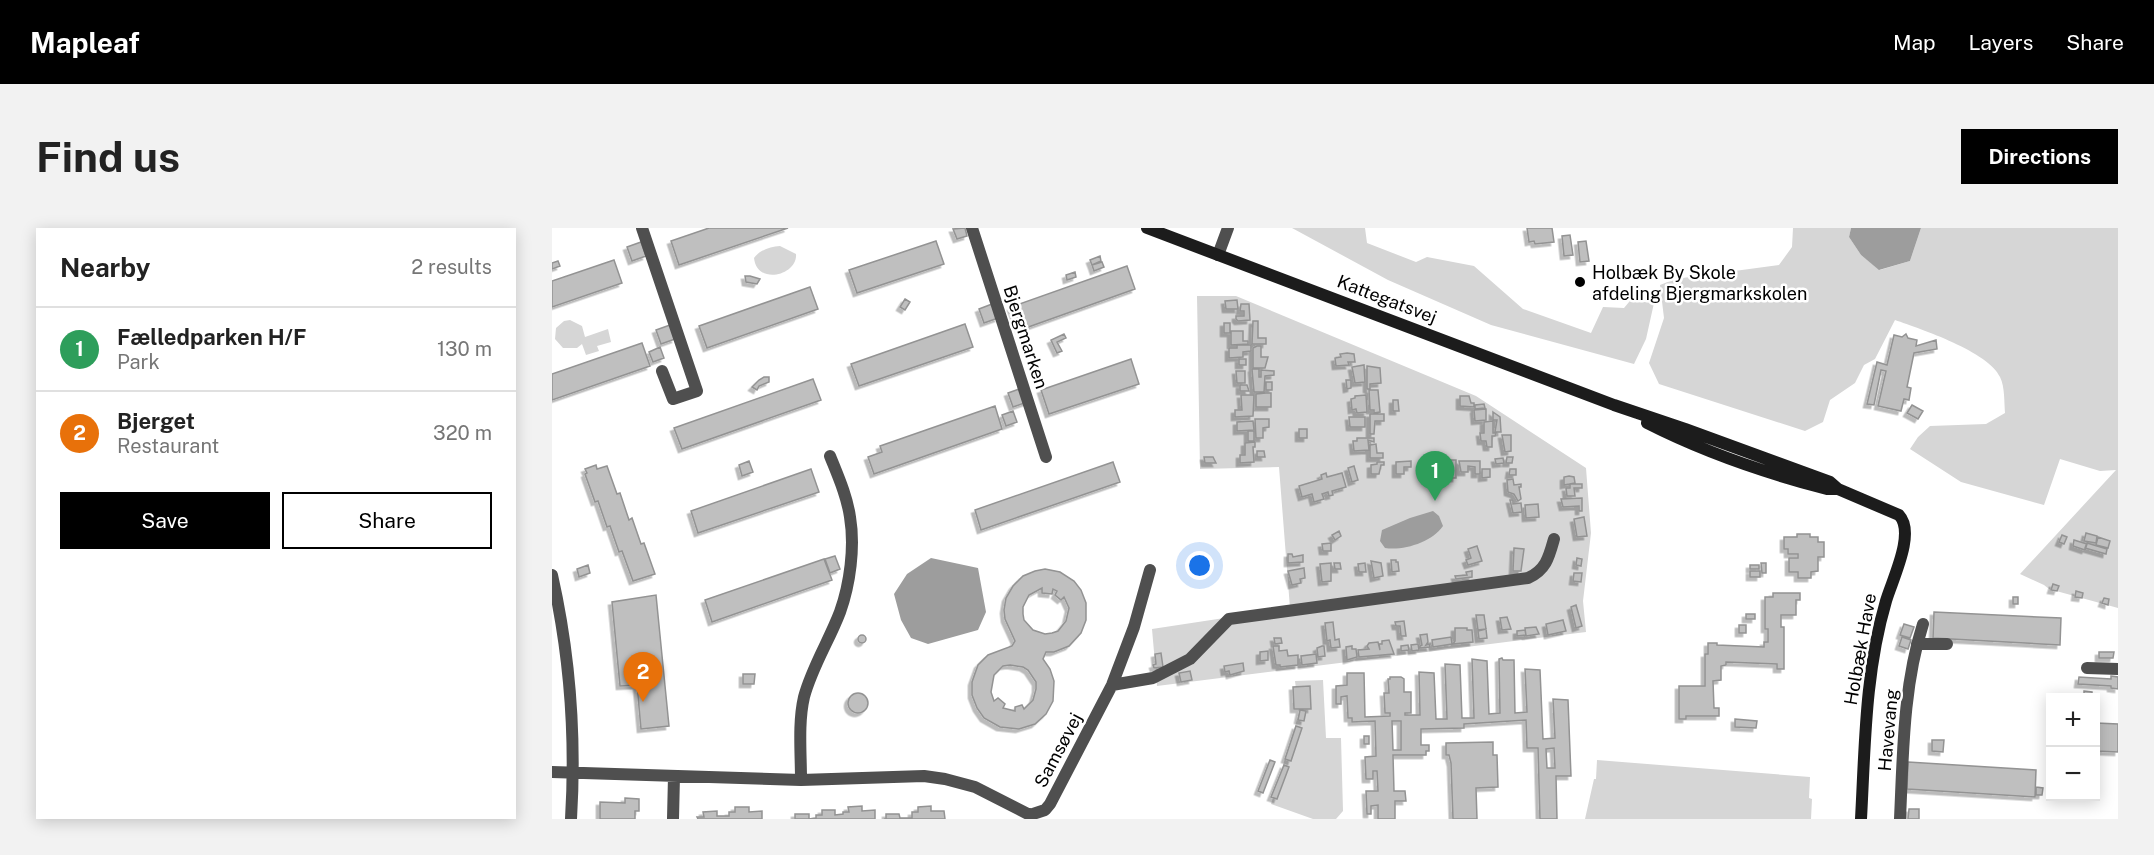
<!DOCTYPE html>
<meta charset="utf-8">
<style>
body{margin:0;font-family:"Public Sans",sans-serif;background:#f2f2f2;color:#222}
.controls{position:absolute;right:18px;bottom:18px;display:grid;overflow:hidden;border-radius:0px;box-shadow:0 3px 15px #0003}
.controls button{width:54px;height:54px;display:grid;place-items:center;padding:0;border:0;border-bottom:2px solid #e0e0e0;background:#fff;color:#222;font:30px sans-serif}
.you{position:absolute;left:648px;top:338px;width:21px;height:21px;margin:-15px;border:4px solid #fff;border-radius:50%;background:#1a73e8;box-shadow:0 0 0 9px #1a73e833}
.badge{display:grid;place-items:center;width:39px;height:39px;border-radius:50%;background:#000;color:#fff;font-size:20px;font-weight:700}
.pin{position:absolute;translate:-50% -50px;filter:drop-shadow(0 2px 3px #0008)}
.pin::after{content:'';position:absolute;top:32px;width:21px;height:18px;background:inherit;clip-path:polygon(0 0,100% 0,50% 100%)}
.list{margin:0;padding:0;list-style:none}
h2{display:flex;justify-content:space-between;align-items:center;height:78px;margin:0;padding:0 24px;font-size:26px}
h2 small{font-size:20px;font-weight:400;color:#767676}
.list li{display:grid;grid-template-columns:39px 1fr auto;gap:18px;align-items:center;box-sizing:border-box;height:84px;padding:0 24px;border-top:2px solid #e0e0e0}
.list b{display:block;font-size:22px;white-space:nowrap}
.list p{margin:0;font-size:20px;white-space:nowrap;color:#767676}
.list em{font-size:20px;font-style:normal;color:#767676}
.actions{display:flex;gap:12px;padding:18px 24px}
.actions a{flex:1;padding:14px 0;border:2px solid #000;border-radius:0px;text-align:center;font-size:21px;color:#000}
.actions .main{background:#000;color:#fff}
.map{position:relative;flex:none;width:1566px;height:591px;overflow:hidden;border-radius:0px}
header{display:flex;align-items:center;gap:36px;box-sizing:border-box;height:84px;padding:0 30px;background:#000;color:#fff}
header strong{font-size:28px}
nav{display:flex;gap:33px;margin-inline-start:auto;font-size:21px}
.intro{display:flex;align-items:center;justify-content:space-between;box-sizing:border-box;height:144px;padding:0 36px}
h1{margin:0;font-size:42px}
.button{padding:15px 27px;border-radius:0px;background:#000;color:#fff;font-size:21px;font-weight:700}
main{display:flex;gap:36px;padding:0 36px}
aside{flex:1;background:#fff;border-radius:0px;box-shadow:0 3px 15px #0003}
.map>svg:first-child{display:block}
.green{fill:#d6d6d6}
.water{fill:#9d9d9d}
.building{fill:#bfbfbf;stroke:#939393;stroke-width:1.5;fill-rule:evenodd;filter:url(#shadow)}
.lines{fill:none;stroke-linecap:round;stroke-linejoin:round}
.street{stroke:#4f4f4f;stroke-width:12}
.secondary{stroke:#1c1c1c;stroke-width:12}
.poi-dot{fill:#000;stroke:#fff;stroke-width:2}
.labels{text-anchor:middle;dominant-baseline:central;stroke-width:5;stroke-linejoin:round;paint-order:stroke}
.poi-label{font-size:18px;fill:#000;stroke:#fff;text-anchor:start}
.street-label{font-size:18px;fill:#000;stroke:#fff}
</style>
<header>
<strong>Mapleaf</strong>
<nav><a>Map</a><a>Layers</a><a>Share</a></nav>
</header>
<div class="intro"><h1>Find us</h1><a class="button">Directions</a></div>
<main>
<aside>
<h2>Nearby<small>2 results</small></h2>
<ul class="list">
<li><span class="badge" style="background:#2e9e5b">1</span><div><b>Fælledparken H/F</b><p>Park</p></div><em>130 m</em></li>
<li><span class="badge" style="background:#e8710a">2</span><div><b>Bjerget</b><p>Restaurant</p></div><em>320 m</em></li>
</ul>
<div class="actions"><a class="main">Save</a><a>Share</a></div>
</aside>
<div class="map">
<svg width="1566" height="591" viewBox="0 0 1566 591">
<defs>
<filter id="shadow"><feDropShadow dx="-3.5" dy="3.5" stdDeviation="0" flood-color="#0004"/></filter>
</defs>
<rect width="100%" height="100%" fill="#fff"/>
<!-- green -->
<path class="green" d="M740,0H813L815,15L864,34L875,29L922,38L971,81L1039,105L1051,79L1072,80L1082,68L1102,75L1094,111L1082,136L939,97L836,52Z
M1241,0H1299L1297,9L1309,27L1328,42L1358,33L1369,0H1566V380L1497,361L1492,357L1468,346L1564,242L1548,243L1508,231L1492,277L1409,254L1358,221L1366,209L1378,198L1434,196L1453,185C1452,174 1453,159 1448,149C1437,124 1369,101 1343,92L1323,131L1312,137L1303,155L1278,172L1271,194L1253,203L1107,156L1097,135L1112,90L1108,57L1123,51L1227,37L1240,19Z
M228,18L244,26C246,47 205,58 202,30C209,21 218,19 228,18Z
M645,68H684L924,168L1034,240L1039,305L1031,373L1034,404L605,458L600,401L738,380L727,239L648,241Z
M18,92L30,98L33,109L56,101L59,114L45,118L47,123L34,127L30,116L25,120H11L3,111L4,100L12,93Z
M771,452L774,510H789L791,583L784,591H761L719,576L747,485L743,453Z
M1045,532L1258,549L1257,570L1260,571L1259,591H1033L1042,551H1044Z"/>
<!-- water -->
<path class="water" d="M1299,0H1369L1358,33L1327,42L1309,27L1297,9Z
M881,283L887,288L891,298C880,314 852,323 833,320L828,313L830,302L858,290Z
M379,330L426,340L434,384L426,402L376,416L359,410L349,392L342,366L355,346Z"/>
<!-- building -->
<path class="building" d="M157,0H236L127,37L119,13Z
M413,0L415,8L405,11L401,1Z
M975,0H1000L1002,14L983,16L982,13L977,14Z
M1018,7L1021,27L1012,28L1010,8Z
M384,13L392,36L305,65L297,42Z
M1034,13L1037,33L1028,34L1026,14Z
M89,14L94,28L80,33L75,19Z
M548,28L549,33L540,37L538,32Z
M62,32L70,55L0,79V53Z
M6,33L8,38L0,41V35Z
M550,34L552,39L542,43L540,37Z
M575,38L583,61L468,102L459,79Z
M523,44L524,49L515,52L514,47Z
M193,48H198L208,51L205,56L194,54Z
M258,59L266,81L155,120L147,98Z
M353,71L358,74L353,82L348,79Z
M685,72L686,81H674L673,73Z
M440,76L446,90L432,95L427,81Z
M689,76H697L698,92L686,93L684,91V88H692V83H688Z
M701,93H706V110H714V116H700Z
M672,95H678V105H672Z
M413,96L421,119L307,158L299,136Z
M118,97L123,111L109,116L104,102Z
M679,103H691V113H696V116L679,117Z
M512,106L514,110L505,114L510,123L505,125L499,112Z
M1354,106L1356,110L1365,112L1364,118L1384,112L1385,121L1362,125L1355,159L1359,160L1357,172L1352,171L1349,183L1326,178L1334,143L1329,142L1322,177L1315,176L1325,134L1335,137L1342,107L1350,109Z
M90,115L98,138L0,172V146Z
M685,117H699V123L691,124V129L677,130V120H685Z
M705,118H709V129H716L713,140H701V120Z
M108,119L112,130L101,134L97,124Z
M795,125L802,126L803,134H796L797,137L784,138L783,130L789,129L788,126Z
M579,131L587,156L497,186L489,162Z
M687,131H694V137H687Z
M812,137L813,154L803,155L800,139Z
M815,138L828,140L829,155L818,156V161H815Z
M700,141H707V149H709V142L722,143V147L713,148L712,164H702Z
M684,143H693V155H685Z
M212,149H217V154L207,158L205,162L200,159L207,152Z
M261,151L269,172L130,221L122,200Z
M794,152H799V160L795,161Z
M714,154H720V162H714Z
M688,157H695L697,163H688Z
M470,160L475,174L461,179L456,165Z
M817,162H826L828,184L822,185V182H818Z
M714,165H719V179H704V166Z
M689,167H702L701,188L683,189V182H690Z
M814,167L815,184L805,185L804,181L800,182L799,171L803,170V168Z
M908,168H917L919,175H922V179L908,178Z
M841,172H846L847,183H841Z
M932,176L933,180L923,181V177Z
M1360,177L1371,183L1366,191L1355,185Z
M443,178L450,201L322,246L316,229L330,224L328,218Z
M934,181V192L923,193L922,182Z
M461,183L465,194L454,198L450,187Z
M941,184L948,189L949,204H943L945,192H941Z
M818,186H832V193H823L822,206H818Z
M797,189H813V199H798Z
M703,191H717V199L711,200V210H704Z
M701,193L702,202L685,203V194Z
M941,193V205H944L943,208H940V219H935L934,213H929L928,205H932V194Z
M747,201H755V210H747Z
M696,203H702V213H696Z
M950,207H959V223L953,224Z
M805,210H822V214L816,212L817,222L802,223L801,213H805Z
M703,214V219H701L702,234L688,235V227H693V215Z
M824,216L825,225H831V230H818V217Z
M705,223H712L713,229H705Z
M652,229H661L664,235H653Z
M955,229H961L960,235H954Z
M951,230L952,235L944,236L943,231Z
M893,232H904V250H893Z
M197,233L201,244L190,248L187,237Z
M859,233V239H852V246H844V234Z
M907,233H928V246H923V239L916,238V244H909Z
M561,234L568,254L429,302L423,282Z
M825,234H832V237H829L827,246H819V237L825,236Z
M44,237L45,241L55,238L65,266L68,265L77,292L80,290L89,316L92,315L103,346L81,353L70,323L67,324L58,298L55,299L46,273L43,274L33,246L35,245L33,241Z
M802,238L806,252L800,254L796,240Z
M259,241L267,264L146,305L139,283Z
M930,241H938V249L930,250Z
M958,241H964V247H957Z
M774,245L775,249L790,245L794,259L780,263L781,267L777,268L776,264L770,266L772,271L762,274L760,266L750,269L747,258L770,251L769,247Z
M1017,248L1022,249L1023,255L1012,257V249Z
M961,251L962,257L969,256V259H967L969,271L966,273L962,266L956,264L955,252Z
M1018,256H1030V260H1022L1023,268H1015L1014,260H1018Z
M1030,270V283H1027V278L1011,279L1009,271Z
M958,272H961V276L969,275L970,284L961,285Z
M986,276L987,289L974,290L973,277Z
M1032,289L1035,308L1025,309L1022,291Z
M787,303L789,308L783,312L780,307Z
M1534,305L1545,308L1544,315L1532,313Z
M1245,306H1258V309H1266V314H1272V329H1266V343L1259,344V350H1246V344H1237V330H1246V326H1236V321H1232V309H1245Z
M1510,307L1515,309L1512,316L1507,314Z
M1546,309L1558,313L1556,320L1544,317Z
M1522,312L1535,316L1533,322L1521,318Z
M779,315V323H771L770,316Z
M1535,315L1555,321L1554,326L1533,320Z
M925,318L930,333L916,337L914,332L919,330L916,321Z
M962,320L972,321L969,343H961Z
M736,326H740L741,329L751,327V334L736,335Z
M283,328L288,341L278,345L273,331Z
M1025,330L1030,331L1029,338L1024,337Z
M272,331L280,352L160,394L153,372Z
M839,332H844V334H846L847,343L840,344Z
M819,333L829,335L831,348L822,350Z
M779,335V353L770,354L768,336Z
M782,335H788L789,341H783Z
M813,335L814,344H807L806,336Z
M1209,335H1214V345H1210Z
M36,337L38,345L27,349L25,341Z
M1198,337H1207V341H1198Z
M752,340L753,350L748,351L749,355L740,357L736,343Z
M493,341L508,344L522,353L529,362L534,375V392L529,405L517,418L502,424H494L491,431L498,441L502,453L501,473L494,486L483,496L467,501L448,499L432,490L425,480L420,467V454L426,437L436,427L460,418L463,413L453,391L452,382L454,370L461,358L471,348L483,343ZM490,360V365L500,366L501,361L505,363L503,367L509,372L512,369L517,380L514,393L506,403L500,405L493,406L481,402L472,392L471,386V379L477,367ZM458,437L471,439L476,442L484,454V461L481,472L472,481L470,477L463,479V483L451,480L453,476L446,470L442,473L439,464L442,447L451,438Z
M920,343V349L904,351L903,348L915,347L914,344Z
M1198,343H1208V349H1198Z
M1022,345H1030L1029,354L1021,353Z
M1501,356L1507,358L1505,363L1499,362Z
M1524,363L1531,365L1530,370L1523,369Z
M1221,365H1248V372H1244V387H1229V399H1232V441H1225V436L1174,434V437L1169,438V452L1161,453L1162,480H1167V488H1134V491H1127V458H1153V426H1156V415H1165V417L1212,419V414H1216V401H1213V369H1221Z
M104,367L117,498L89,501L85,457L68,458L60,374Z
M1461,369H1466V376H1461Z
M1552,370L1557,371L1556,377L1550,375Z
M1024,377L1030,398L1024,400L1019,379Z
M1382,384L1509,390L1508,417L1381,410Z
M1194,386H1203V391H1194Z
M924,387H932L934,401L926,402Z
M955,389L959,401L950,402L948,390Z
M1011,392L1014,403L996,407L994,396Z
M852,393L854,408H849L848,398H844L843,394Z
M781,394L783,412L787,411L788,419L779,420L778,412L775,413L773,395Z
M1352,396L1362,399L1358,410L1348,407Z
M1187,397H1194V405H1187Z
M984,399L987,406L974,408L973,400Z
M903,400H915V402H920L921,414L901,416L903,413Z
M934,401L935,410L927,411L926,403Z
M973,402L974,407L965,408V403Z
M875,406L876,414L874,417L877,416L878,419L868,420V418L870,417L868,407Z
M306 411a4 4 0 1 1 8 0a4 4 0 1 1-8 0Z
M899,409L900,416L881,419L880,412Z
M1350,409L1359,412L1356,421L1347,418Z
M722,410H729L730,415L723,416Z
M837,412L842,426L807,429L806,422L817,421L815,418L817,415L826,414L828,422L827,416H830V413Z
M866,416L867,422L860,423L859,417Z
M856,417L857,422L849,423V418Z
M721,418H727V423L735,422L736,428L746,427V437L728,439V437H724Z
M770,418H772L773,428L766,429L765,420Z
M800,418V421H804L805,429L795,432L794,419Z
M716,423V432L708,433V424Z
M1547,424H1562L1561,430H1547Z
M609,425L611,439L602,440L601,437L604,436L603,426Z
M764,426L765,435L750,437L749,428Z
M950,430L951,432H962L963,485L975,484L973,441L988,442L991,511L1003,510L1001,471L1016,472L1019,548H1004L1005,591H988L986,520H975L974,492L912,496V500L869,501V517H877V523H874V527H841L842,563H853L854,573H843V591H826V577L819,578V586H815L814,563H826L825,543H821V551H814L813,529L824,528L823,493L800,494V490H796L795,468L789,469V476H784V458L795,457V445H812L813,489L838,488V485H833L832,465H837L836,451H838V449H849L852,451V464H859V485H853V487H868L867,444L882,445L884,491H895L893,436L908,437L910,490H922L920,431L935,433L937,486L948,485L947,431ZM840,493H849V522H841ZM1002,520L1003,540H995L994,521Z
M691,435L692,443L678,447L677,443L673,444L672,438Z
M638,443L640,452L629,454L627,445Z
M191,446H203L202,456H191Z
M1559,448L1566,449V461L1559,460V458L1526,456L1527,449L1559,451Z
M758,458L759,481H742L741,459Z
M1532,463L1540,464V470H1532Z
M296 475a10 10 0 1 1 20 0a10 10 0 1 1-20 0Z
M748,482L754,483L752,493L746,492Z
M1183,491L1205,493L1204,500L1183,499Z
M1544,495L1566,496V524L1544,523Z
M744,498L750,500L739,533L733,531Z
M812,508H817V516H812Z
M1380,512H1392L1391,524L1380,523Z
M941,514V527H945L946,559L924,560L925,591H901L899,535L897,527H894V515Z
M718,532L723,534L711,565L706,563Z
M1356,534L1484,542L1483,569L1355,561Z
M732,537L737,539L725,571L719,569Z
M1484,559L1491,560L1490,567H1484Z
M73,570L87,571V583H83V591H48V574L73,575Z
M310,578V583L323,582V591H243V586H257V591L264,590V587H270V582H283V587L291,586V584H297L296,579Z
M379,578V583H392L393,591H332H334V586H347L348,590H360V584H366V579Z
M183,579H197V584L210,583V591H146L145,589H152L151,584L165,583V588H177V584H183Z
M1357,581H1367V591H1356Z"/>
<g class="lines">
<!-- street -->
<path class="street" d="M90,0L145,163L121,171L110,143
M420,0L494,229
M666,27L676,0
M0,347C18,427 24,509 19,591
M1365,416H1395
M1535,440L1566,441
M560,457L601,450L638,431L677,391L976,350C994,342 997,329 1002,311
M0,544L249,552L372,548L393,551L423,559L478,587L493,582L498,576L560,457L582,399L598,342
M249,552C249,525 246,495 252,469C260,439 277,413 288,384C298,356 303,319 298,289C295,268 286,248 278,228
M121,591L122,548
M1348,591C1351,527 1351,458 1371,396"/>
<!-- secondary -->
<path class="secondary" d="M595,0L1062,177L1133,201L1267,250L1278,254L1286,261L1347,287C1364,305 1340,352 1334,373C1313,444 1313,518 1309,591
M1095,195C1152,224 1213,245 1275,261H1286"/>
</g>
<!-- markers -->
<circle class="poi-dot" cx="1028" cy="54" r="6"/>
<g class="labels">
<!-- poi labels -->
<g class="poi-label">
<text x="1040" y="44">Holbæk By Skole<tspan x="1040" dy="21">afdeling Bjergmarkskolen</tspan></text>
</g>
<!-- street labels -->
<g class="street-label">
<text transform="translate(835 71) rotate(21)">Kattegatsvej</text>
<text transform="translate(474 109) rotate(72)">Bjergmarken</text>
<text transform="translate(1308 421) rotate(-80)">Holbæk Have</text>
<text transform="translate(1336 502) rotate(-85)">Havevang</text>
<text transform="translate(506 522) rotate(-62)">Samsøvej</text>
</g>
</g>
</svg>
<div class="controls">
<button>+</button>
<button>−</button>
</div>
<div class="you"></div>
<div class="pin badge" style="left:883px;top:273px;background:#2e9e5b">1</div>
<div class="pin badge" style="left:91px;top:474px;background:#e8710a">2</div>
</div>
</main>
